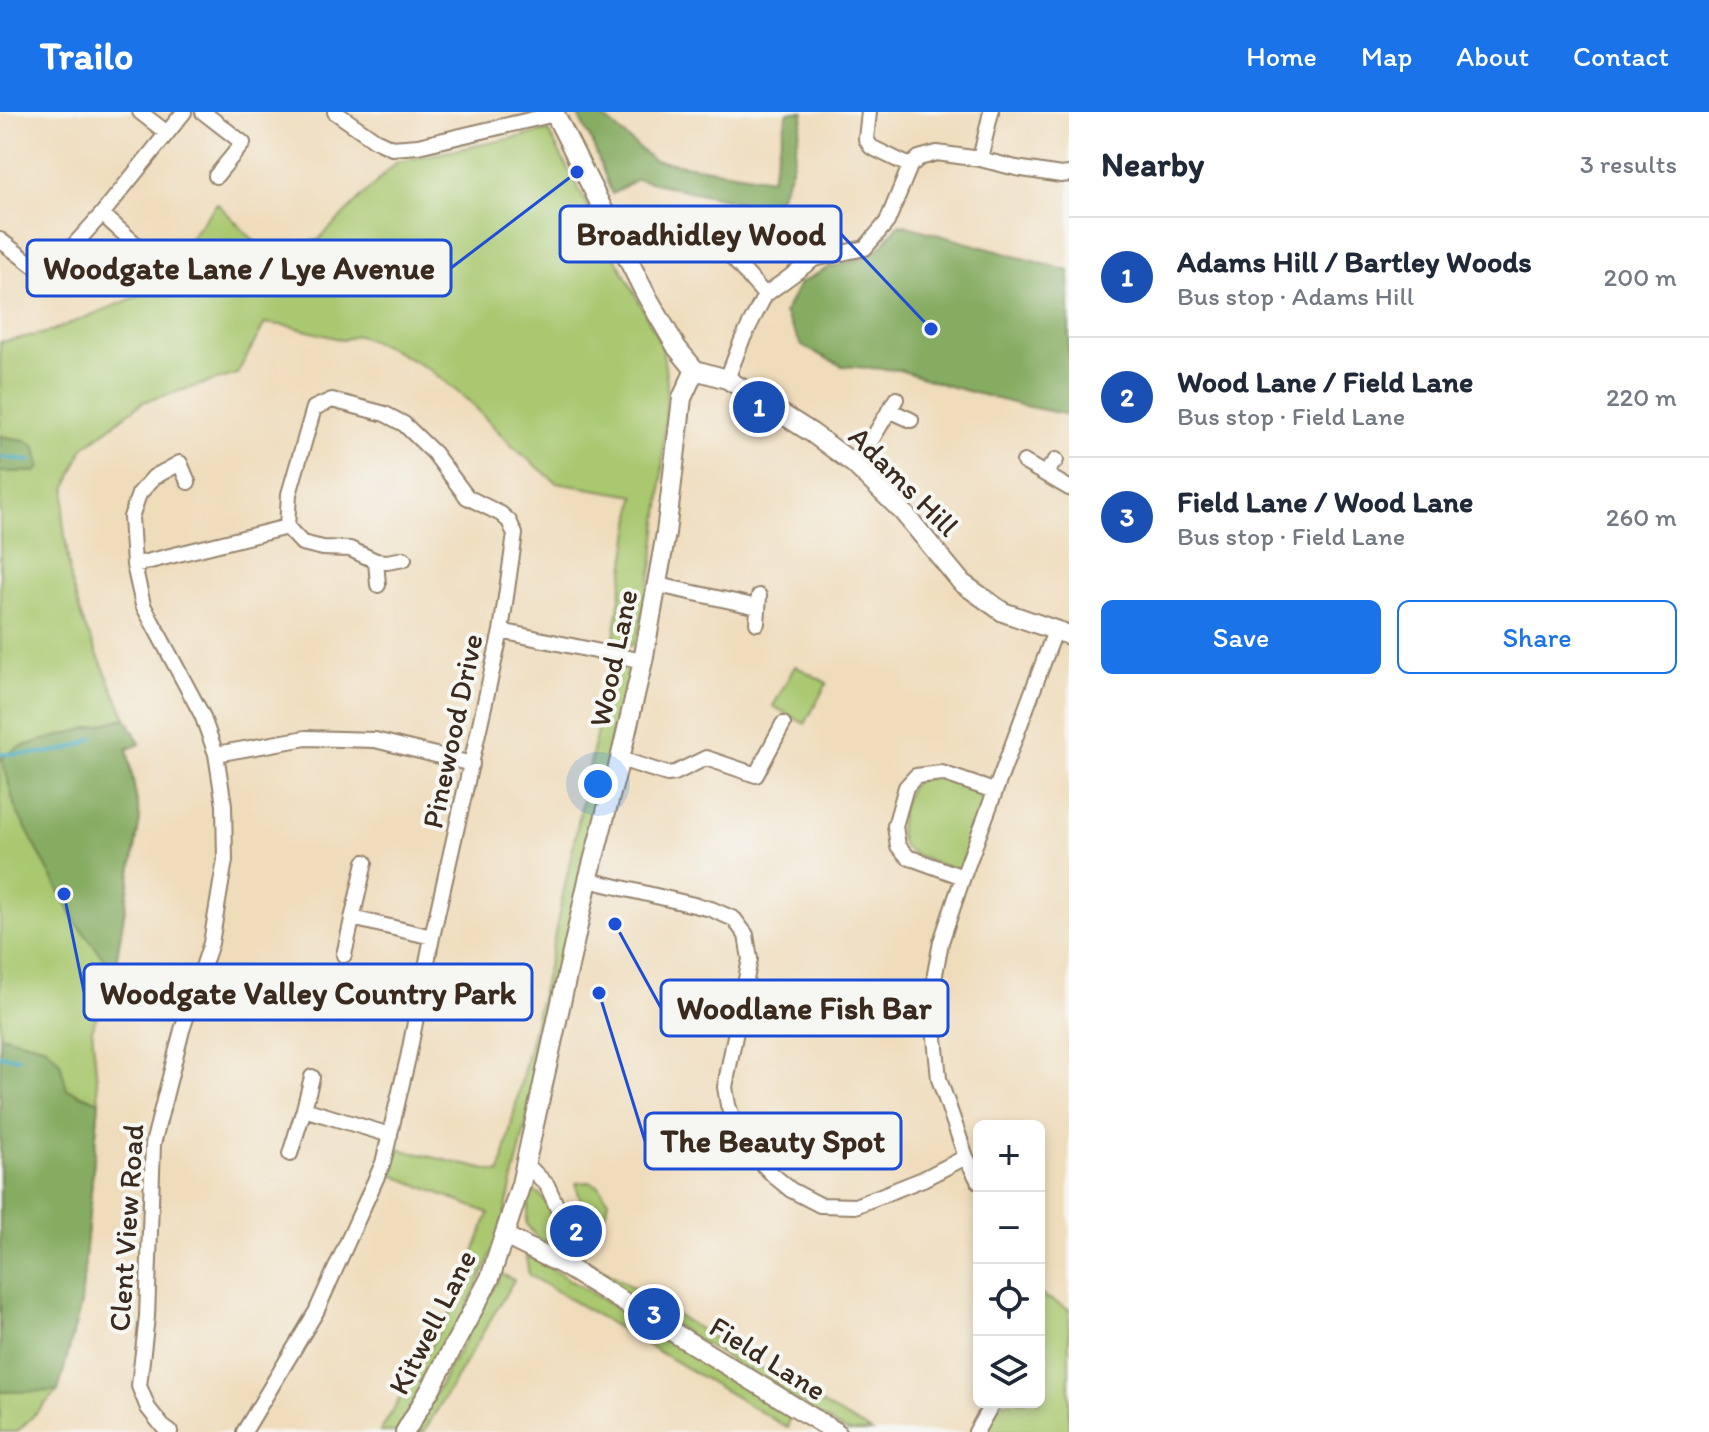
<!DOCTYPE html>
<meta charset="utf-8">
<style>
body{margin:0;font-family:Itim,sans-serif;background:#f6f6f7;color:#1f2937}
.controls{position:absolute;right:24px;bottom:24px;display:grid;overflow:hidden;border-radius:12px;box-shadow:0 4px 12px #0003}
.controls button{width:72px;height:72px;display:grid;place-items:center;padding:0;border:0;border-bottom:2px solid #e0e1e3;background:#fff;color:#1f2937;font:40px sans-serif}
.you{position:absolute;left:598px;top:672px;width:28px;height:28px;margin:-20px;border:6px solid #fff;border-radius:50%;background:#1a73e8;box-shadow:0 0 0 12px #1a73e833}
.badge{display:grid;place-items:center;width:52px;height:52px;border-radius:50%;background:#1a73e8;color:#fff;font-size:26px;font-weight:700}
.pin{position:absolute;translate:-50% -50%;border:4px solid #fff;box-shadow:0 2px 8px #0006}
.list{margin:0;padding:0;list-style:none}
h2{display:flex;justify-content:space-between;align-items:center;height:104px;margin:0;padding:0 32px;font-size:34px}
h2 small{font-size:26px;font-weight:400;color:#747a83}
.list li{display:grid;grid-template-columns:52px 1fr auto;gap:24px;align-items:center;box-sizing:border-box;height:120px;padding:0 32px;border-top:2px solid #e0e1e3}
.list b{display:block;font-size:30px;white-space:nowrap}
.list p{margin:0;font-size:26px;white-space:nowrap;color:#747a83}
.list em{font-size:26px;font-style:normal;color:#747a83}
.actions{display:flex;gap:16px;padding:24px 32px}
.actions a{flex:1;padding:18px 0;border:2px solid #1a73e8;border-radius:12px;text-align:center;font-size:28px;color:#1a73e8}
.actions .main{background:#1a73e8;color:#fff}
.icon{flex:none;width:44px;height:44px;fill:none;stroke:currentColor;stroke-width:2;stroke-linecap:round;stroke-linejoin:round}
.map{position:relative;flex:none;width:1069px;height:1320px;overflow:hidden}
header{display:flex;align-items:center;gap:48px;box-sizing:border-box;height:112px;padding:0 40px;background:#1a73e8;color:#fff}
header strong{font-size:38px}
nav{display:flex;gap:44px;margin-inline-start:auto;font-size:28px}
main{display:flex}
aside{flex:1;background:#fff}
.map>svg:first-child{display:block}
.green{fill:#a9c870;stroke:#727947;stroke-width:2}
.forest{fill:#86ac62;stroke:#606b40;stroke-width:2}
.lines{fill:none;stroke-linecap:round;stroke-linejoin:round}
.stream{stroke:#3da8bd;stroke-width:4}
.minor-casing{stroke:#95836c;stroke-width:18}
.tertiary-casing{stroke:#95836c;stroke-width:22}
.minor{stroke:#fff;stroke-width:14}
.tertiary{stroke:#fff;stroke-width:18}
.labels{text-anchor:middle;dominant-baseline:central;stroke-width:8;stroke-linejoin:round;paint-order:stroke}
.street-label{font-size:30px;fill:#3b2a1e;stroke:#f6f6f2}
.leader{fill:none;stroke:#1d4ed8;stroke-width:3}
.callout-dot{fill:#1d4ed8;stroke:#f6f6f2;stroke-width:3}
.callout{fill:#f6f6f2;stroke:#1d4ed8;stroke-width:3}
.callout-label{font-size:32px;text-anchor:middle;font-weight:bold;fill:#3b2a1e}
</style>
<header>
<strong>Trailo</strong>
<nav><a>Home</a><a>Map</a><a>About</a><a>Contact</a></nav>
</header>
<main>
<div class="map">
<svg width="1069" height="1320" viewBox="0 0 1069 1320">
<rect width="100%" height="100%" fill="#f6f6f2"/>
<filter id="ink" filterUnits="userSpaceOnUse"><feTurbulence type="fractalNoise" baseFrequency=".0125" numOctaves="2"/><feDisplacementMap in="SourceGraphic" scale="16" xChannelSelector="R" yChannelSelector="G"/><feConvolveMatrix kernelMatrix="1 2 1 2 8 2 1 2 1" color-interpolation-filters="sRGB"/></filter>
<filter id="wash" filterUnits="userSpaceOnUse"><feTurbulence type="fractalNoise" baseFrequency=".006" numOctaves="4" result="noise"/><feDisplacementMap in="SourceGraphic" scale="32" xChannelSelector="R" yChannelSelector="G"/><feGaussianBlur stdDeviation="1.8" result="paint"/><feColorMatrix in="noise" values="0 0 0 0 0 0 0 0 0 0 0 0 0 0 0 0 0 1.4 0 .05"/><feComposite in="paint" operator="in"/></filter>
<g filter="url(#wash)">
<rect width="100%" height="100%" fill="#efdcbb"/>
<!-- green -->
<path class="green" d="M548,19L662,233L667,270L661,386L652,457L637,529L631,534L613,532L635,384L557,371L512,334L470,290L429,257L387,235L357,223L343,228L289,214L265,211L237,262L143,290L83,336L66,377L63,408L71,469L83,510L126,606L140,632L127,637L140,707L115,856L92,917L99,990L81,1191L58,1279L17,1320H0V230L46,221L149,180L217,91L263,138L318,128L397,50Z
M611,551L627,557L631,568L547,927L502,1112L488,1151L457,1216L397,1320H380L451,1200L489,1101L387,1061L394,1036L500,1061L551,841Z
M795,554L827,571L805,612L773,594Z
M941,665L987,681L959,759C945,753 912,746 903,733C894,721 903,678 916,670C922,666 934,666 941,665Z
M589,1070L599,1074L608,1088C607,1099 603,1110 591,1114L589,1112L576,1074V1071Z
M534,1079C551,1087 551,1107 554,1124V1127L550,1130L539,1128L526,1112L530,1084Z
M530,1144L790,1301L788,1316L529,1163L526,1146Z
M590,1149L798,1278L872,1320H848L837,1314L585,1158Z
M501,1162L514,1168L424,1320H414Z
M1039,1182L1069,1197V1320H983L1000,1290H1039Z"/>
<!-- forest -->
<path class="forest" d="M576,0H597L653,48L771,67L788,0H804L790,62L773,98L637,67L612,82L592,30Z
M900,112L1069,159V303L1020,293L945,273L899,258L842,254L802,234L784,201L800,171L828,156L854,149L877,139Z
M0,324L25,328L36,335L40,355L36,360H0Z
M126,606L140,632L127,637L140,707L115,856L107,851L76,810L15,696L2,646L19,635Z
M0,923L46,935L60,950L67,977L99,990L81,1191L58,1279L0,1280Z"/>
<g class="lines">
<!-- stream -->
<path class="stream" d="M0,345L31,349
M0,642C31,642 67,643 93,626
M0,943L18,946"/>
</g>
</g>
<g filter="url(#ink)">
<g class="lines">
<!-- minor casing -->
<g class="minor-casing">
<path id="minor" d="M140,0L167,21
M203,0L243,31L216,64
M335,0L375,28L392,36L418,34L555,2
M869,0L866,27L871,35L910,54
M980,47L991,0
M102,102L141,137
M706,116L765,183
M0,128L34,154L57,152L102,102L184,0
M727,267L742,228L765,183L814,147L865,136L887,110L910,54L919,46L937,41L980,47L1016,56L1061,63L1069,62
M889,298L911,308
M1024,350L1069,376
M854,352L865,339L896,287
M1045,361L1056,348
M287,415L302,431L323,436L350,437L376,449L387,450L404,447
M376,449L378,473
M134,453L287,415L289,382L314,296L332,288L385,302L404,312L434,341L467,385L501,402L509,409L515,422L501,519L432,825L408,946L383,1051L316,1200L244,1320
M658,473L758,495
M757,511L759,484
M501,519L643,549
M216,642L306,626L375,628L472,652
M620,647L667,662L675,661L706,646L756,663L783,612
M963,765L908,745L898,734L895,714L906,675L916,664L942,661L994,679
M588,768L711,797L734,807L746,823L750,847L725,975L728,993L732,1005L749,1038L774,1064L791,1078L820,1093L855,1094L923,1067L966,1045
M352,806L432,825
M344,843L365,750
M304,997L390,1023
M290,1042L304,997L312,965
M525,1051L547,1073L566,1115L569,1132L565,1154
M979,1070L966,1045L939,967L933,905L935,862L941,830L963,765L1055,519
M170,1320L163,1315L148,1296L139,1274L147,1205L153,1032L182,918L211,831L225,748L224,693L216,642L202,603L143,493L134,453L131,405L139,382L154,365L180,351L188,370
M976,1320L993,1290"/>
</g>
<!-- tertiary casing -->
<g class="tertiary-casing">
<path id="tertiary" d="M554,0L645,181L677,236L695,258
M695,258L727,267L812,321L854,352L903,400L962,471L1003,500L1069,523
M505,1124L565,1154L836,1320
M405,1320L430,1278L490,1166L521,1072L588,768L620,647L643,549L666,421L682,286L695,258"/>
</g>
<!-- minor -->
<use href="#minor" class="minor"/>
<!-- tertiary -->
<use href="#tertiary" class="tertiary"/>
</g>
</g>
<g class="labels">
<!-- street labels -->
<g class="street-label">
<text transform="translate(904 369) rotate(45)">Adams Hill</text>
<text transform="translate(613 546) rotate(-78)">Wood Lane</text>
<text transform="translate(452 619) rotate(-78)">Pinewood Drive</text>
<text transform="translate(126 1116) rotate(-86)">Clent View Road</text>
<text transform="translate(432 1210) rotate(-63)">Kitwell Lane</text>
<text transform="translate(768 1246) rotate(32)">Field Lane</text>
</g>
</g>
<!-- callouts -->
<path class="leader" d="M931 217L841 122M577 60L451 156M64 782L84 880M615 812L661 896M599 881L645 1029"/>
<g class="callout-dot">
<circle cx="931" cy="217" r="8"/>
<circle cx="577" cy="60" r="8"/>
<circle cx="64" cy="782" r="8"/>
<circle cx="615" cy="812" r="8"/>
<circle cx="599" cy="881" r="8"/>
</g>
<g class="callout">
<rect x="560" y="94" width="281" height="56" rx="8"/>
<rect x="27" y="128" width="424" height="56" rx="8"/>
<rect x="84" y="852" width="448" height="56" rx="8"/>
<rect x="661" y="868" width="287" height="56" rx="8"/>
<rect x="645" y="1001" width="256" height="56" rx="8"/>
</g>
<g class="callout-label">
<text x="701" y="133">Broadhidley Wood</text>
<text x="239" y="167">Woodgate Lane / Lye Avenue</text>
<text x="308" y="892">Woodgate Valley Country Park</text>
<text x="804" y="907">Woodlane Fish Bar</text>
<text x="773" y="1040">The Beauty Spot</text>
</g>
</svg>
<div class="controls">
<button>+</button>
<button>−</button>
<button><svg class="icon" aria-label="locate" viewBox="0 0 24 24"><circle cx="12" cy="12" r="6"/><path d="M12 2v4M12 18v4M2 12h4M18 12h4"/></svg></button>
<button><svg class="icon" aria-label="layers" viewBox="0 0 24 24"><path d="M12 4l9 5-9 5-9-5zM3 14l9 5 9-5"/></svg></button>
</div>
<div class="you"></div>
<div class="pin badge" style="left:759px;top:295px;background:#1a4fb4">1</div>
<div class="pin badge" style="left:576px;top:1119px;background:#1a4fb4">2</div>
<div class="pin badge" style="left:654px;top:1202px;background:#1a4fb4">3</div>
</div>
<aside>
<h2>Nearby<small>3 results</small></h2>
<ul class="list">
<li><span class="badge" style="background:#1a4fb4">1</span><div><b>Adams Hill / Bartley Woods</b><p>Bus stop · Adams Hill</p></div><em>200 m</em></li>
<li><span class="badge" style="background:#1a4fb4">2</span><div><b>Wood Lane / Field Lane</b><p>Bus stop · Field Lane</p></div><em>220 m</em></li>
<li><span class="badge" style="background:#1a4fb4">3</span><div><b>Field Lane / Wood Lane</b><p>Bus stop · Field Lane</p></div><em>260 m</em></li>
</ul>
<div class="actions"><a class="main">Save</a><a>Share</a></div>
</aside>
</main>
